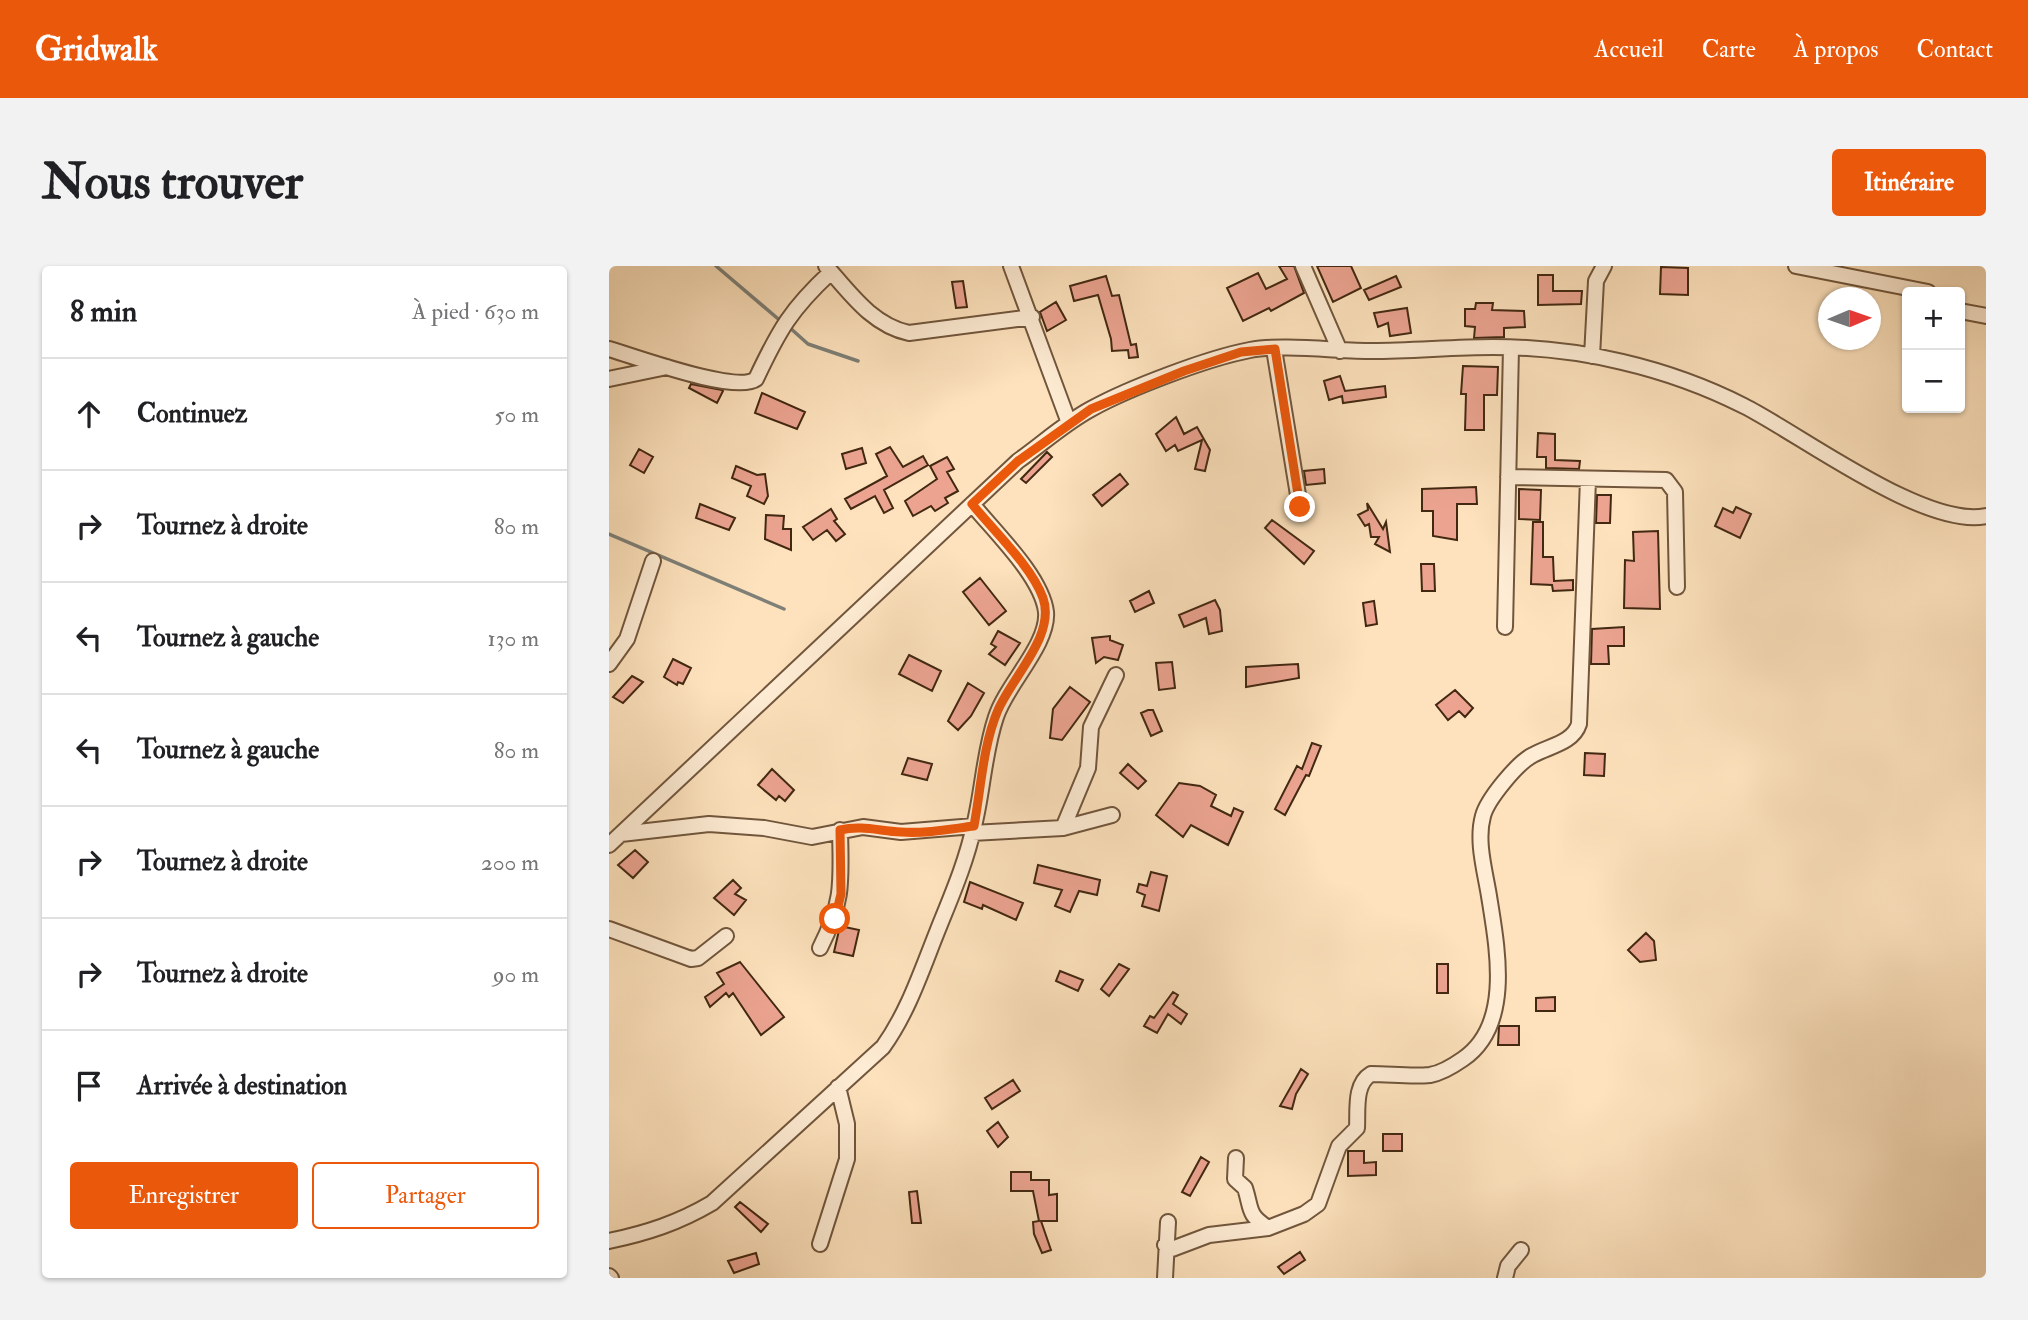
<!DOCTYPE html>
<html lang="fr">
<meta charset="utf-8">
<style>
body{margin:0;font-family:"IM FELL Double Pica",serif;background:#f2f2f2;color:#202124}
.controls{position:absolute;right:21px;top:21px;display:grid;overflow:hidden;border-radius:7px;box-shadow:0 2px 5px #0004}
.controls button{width:63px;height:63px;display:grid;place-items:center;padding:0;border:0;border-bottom:2px solid #e0e0e0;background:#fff;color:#202124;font:35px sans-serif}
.compass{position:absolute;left:1209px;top:21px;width:63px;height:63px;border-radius:50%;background:#fff;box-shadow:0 2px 5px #0004;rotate:88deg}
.stop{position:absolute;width:21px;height:21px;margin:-16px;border:5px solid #ea580c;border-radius:50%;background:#fff}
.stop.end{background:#ea580c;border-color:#fff;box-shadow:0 2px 7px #0008}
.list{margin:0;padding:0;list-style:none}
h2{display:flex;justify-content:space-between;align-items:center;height:91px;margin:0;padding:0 28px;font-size:30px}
h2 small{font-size:23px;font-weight:400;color:#757577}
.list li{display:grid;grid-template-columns:46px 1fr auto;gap:21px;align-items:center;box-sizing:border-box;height:112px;padding:0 28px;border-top:2px solid #e0e0e0}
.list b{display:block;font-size:26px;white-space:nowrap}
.list em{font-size:23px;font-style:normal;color:#757577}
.actions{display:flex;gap:14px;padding:21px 28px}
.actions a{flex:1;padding:16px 0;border:2px solid #ea580c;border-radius:7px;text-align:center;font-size:24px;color:#ea580c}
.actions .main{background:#ea580c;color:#fff}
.icon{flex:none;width:38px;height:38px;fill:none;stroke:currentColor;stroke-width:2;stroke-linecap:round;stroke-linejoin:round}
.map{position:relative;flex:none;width:1377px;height:1012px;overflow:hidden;border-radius:7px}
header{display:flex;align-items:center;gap:42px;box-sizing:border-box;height:98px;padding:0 35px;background:#ea580c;color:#fff}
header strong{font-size:33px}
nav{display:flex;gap:38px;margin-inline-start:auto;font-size:24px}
.intro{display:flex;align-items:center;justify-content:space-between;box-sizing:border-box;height:168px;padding:0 42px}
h1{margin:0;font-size:49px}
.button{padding:18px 32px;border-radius:7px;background:#ea580c;color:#fff;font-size:24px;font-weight:700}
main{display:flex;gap:42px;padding:0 42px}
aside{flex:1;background:#fff;border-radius:7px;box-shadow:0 2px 5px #0004}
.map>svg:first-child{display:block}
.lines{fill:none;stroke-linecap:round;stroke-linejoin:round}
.stream{stroke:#7e8078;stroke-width:3.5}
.building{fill:#eca491;stroke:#422811;stroke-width:2}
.minor-casing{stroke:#71563c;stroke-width:18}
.minor{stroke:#feecd4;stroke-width:14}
.route{stroke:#ea580c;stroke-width:9}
</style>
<header>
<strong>Gridwalk</strong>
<nav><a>Accueil</a><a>Carte</a><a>À propos</a><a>Contact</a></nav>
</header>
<div class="intro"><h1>Nous trouver</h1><a class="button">Itinéraire</a></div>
<main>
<aside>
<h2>8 min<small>À pied · 630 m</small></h2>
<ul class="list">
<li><svg class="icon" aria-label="ahead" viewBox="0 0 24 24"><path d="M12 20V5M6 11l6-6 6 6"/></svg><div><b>Continuez</b></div><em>50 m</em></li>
<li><svg class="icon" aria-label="right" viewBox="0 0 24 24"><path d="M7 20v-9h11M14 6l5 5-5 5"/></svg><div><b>Tournez à droite</b></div><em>80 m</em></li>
<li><svg class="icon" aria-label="left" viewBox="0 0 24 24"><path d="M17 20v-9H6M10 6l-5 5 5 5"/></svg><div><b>Tournez à gauche</b></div><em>130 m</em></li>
<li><svg class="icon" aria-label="left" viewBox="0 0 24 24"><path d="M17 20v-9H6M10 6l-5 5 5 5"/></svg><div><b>Tournez à gauche</b></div><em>80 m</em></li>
<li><svg class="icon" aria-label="right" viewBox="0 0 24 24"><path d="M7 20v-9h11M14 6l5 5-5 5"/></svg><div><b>Tournez à droite</b></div><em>200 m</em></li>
<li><svg class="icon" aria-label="right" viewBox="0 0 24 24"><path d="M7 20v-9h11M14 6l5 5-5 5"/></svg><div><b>Tournez à droite</b></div><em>90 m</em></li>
<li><svg class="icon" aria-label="arrive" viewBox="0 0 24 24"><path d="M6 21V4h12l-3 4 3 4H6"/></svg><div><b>Arrivée à destination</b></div></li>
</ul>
<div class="actions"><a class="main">Enregistrer</a><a>Partager</a></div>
</aside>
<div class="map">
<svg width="1377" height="1012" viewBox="0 0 1377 1012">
<rect width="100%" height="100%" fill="#fde2bd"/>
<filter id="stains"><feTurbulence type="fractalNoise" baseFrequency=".00286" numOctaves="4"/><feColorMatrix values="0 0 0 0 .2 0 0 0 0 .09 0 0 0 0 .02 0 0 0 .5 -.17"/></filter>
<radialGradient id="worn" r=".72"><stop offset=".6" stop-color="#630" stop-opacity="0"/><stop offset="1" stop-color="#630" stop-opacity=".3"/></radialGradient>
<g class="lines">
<!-- stream -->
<path class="stream" d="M107,0L174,57
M180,61L199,78L249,95
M0,268L175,343"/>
</g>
<!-- building -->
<path class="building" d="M670,0H685L695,27L662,45L660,42L634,55L618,22L649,7L657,23L678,13Z
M708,0H742L752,22L724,36Z
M1052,1L1079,2V29L1051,28Z
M929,9H944V25H973L972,38L929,39Z
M497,10L503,30L510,29L522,79L527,78L529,91L520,92L519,84L503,85L502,73L489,29L465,35L461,20Z
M787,10L792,21L760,34L755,24Z
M354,15L358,41L347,42L343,16Z
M447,36L457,54L438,65L431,46Z
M867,37H884L883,44L915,45L916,61L895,62V71L865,72L866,61L856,60V43H866Z
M798,42L802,67L781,70L779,57L769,61L765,47Z
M854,100L889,101L888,129H875V164H856L857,128H852Z
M731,110L736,125L776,120L777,131L734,137L733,130L720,134L715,115Z
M82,118L113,124L114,125L108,137L80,122Z
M153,127L196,146L188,163L146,147Z
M567,151L575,168L588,161L601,184L596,205L586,203L593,174L569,185L566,179L557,185L547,168Z
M929,167L946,168V194L971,195L970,203L937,202V191H928Z
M281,181L294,201L314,190L319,199L275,224L284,242L275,247L266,230L242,243L236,233L278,210L267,188Z
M253,182L257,197L237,203L233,188Z
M30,183L44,191L35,207L21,199Z
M438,186L443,191L417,217L412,213Z
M338,191L345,203L338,206L349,225L336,232L339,237L326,245L322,240L304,250L296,235L328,213L321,200Z
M127,200L148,209L156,208L159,230L155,238L138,230L142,220L123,212Z
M715,203L716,217L697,219L695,205Z
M511,208L519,218L493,240L484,229Z
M867,221L868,238H848V274L824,270V245H813V223Z
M910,223L932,224L931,254L910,253Z
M988,229H1002L1001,257H987Z
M758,237L774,263L777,256L781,286L766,278L770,271H762L760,258L756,260L749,249L759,244Z
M91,238L126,252L120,264L87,252Z
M1127,241L1142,248L1131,272L1106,260L1114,242L1124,247Z
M222,243L228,253L225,255L236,268L227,275L218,264L204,274L194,261Z
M157,249L175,250L174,263H182V284L156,273Z
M663,254L705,285L695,298L656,262Z
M924,256H934V291H944L945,315L964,314V324L944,325L943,319L922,318Z
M1049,265L1051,343L1015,342L1016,294L1025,295L1024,266Z
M812,298H825L826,325H813Z
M371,312L397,345L380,359L354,326Z
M540,325L545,337L526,346L521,335Z
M606,334L611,344L613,365L600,368L597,352L575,361L570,349Z
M765,335L768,358L757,360L754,337Z
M1015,361V380H999L1000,398H982L983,363Z
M389,365L411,377L396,399L380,388L387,381L382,378Z
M501,370V374L514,379L509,394L495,391L487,397L483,372Z
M300,389L332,405L323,425L290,408Z
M64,393L82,402L74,418L69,416L68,419L55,411Z
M563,396L566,422L550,424L547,397Z
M689,398L690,412L637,421V401Z
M23,410L34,416L14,437L4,431Z
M359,417L375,427L362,450L349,464L339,455Z
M461,421L481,436L453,474L441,472L444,443Z
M846,424L864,442L856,451L850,445L839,454L827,439Z
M539,444H544L553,465L542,470L532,447Z
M703,477L712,480L700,510L697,509L676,549L666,543L688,500L693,503Z
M976,487L996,488L995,510L975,509Z
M299,492L323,498L318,514L293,508Z
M519,498L537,515L529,523L511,507Z
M163,503L185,524L176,535L170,530L167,534L149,519Z
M570,517L591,520L607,529L602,540L622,550L625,542L634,546L619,579L582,559L574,571L547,549Z
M26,584L39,596L24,612L9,599Z
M429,599L491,614L488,629L470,625L461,646L446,640L453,624L425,617Z
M542,606L558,610L550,645L533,640L536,629L528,626L530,618L538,620Z
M124,614L132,622L126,628L137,634L125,649L105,632Z
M361,616L414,637L407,654L374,639L373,643L355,636Z
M231,660L250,664L244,690L225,686Z
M1037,667L1045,675L1047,694L1031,696L1019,684Z
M131,696L175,751L152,769L124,727L120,731L117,727L101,741L96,731L115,718L108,707Z
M510,698L520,703L500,730L492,723Z
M828,698H839V727H828Z
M451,705L474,714L469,725L447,715Z
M564,726L569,729L564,738L578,748L572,758L559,748L548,767L535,760L541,750L545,752Z
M946,731V745H927V732Z
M890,760H910V779H889Z
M692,803L699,808L687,828L683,843L671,840Z
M404,814L411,825L383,843L376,832Z
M389,856L399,871L389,881L378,865Z
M774,868H793V885H774Z
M739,885H755V897L767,896V909L739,910Z
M592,891L600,896L581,930L573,926Z
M402,906H422V914H440V929L448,928V955H432L442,984L433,987L425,968L424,956L430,955L424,925H402Z
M308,925L312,957H303L300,926Z
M131,936L159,958L152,966L126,941Z
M691,986L696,994L675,1008L669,1001Z
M147,987L150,998L125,1007L119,995Z"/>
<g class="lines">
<!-- minor casing -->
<g class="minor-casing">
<path id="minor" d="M217,0C241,27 263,59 300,67L423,51
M402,0L460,157
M694,0L731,85
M1187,0L1319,26
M1351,45L1377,50
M0,83C28,91 127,128 147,113C170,64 182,43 222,6
M665,83L691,241
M983,90L987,15L995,0
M0,113L58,101
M899,211L1057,214L1066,226L1068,321
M896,361L902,82
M0,398L18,373L44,295
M454,562L479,502L482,461L507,409
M363,567L454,562L503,549
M12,568L100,558L155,562L203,571L254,561L292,566L365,560
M0,579L409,195C433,178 456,157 482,143C520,122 599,92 641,84C672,78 729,85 763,85C803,85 844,81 884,81C970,81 1058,101 1135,140C1191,168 1316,263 1377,250
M0,663L82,693L89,692L117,670
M211,682C235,635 232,615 231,564
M627,892L626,913L636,922C643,944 638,948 659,962L695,948L709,938L730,880L748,862C749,844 745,818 762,808C781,808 802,811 821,809C833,807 844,800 854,793C904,759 888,681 880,630C876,605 867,575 874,550C878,534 908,497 924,489C940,480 964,477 970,458L979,213
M0,975C38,967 69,957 103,937L274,781C299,746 312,706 328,666C342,631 357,597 365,560C374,524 375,486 387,451C397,419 440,378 437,346C433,311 385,265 363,238
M211,978L238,893V858L229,821
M556,979L563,983L600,969L659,962
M0,1010L2,1012
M556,1012L559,956
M896,1012L899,1000L912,984"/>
</g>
<!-- minor -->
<use href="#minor" class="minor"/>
</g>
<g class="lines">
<!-- route -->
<path class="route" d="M226,653L232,628L231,564C253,559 270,565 292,566C316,568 341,563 365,560C372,522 374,479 389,444C404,410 447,369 434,332C423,301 384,264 363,238L409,195L482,143L575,105L632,86L666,83L691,241"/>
</g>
<rect width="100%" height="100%" filter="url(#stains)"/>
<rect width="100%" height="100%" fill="url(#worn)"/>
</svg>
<div class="controls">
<button>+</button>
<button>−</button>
</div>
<svg class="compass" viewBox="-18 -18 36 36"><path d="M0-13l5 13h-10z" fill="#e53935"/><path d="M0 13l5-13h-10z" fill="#757577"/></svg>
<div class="stop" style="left:226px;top:653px"></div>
<div class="stop end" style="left:691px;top:241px"></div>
</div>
</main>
